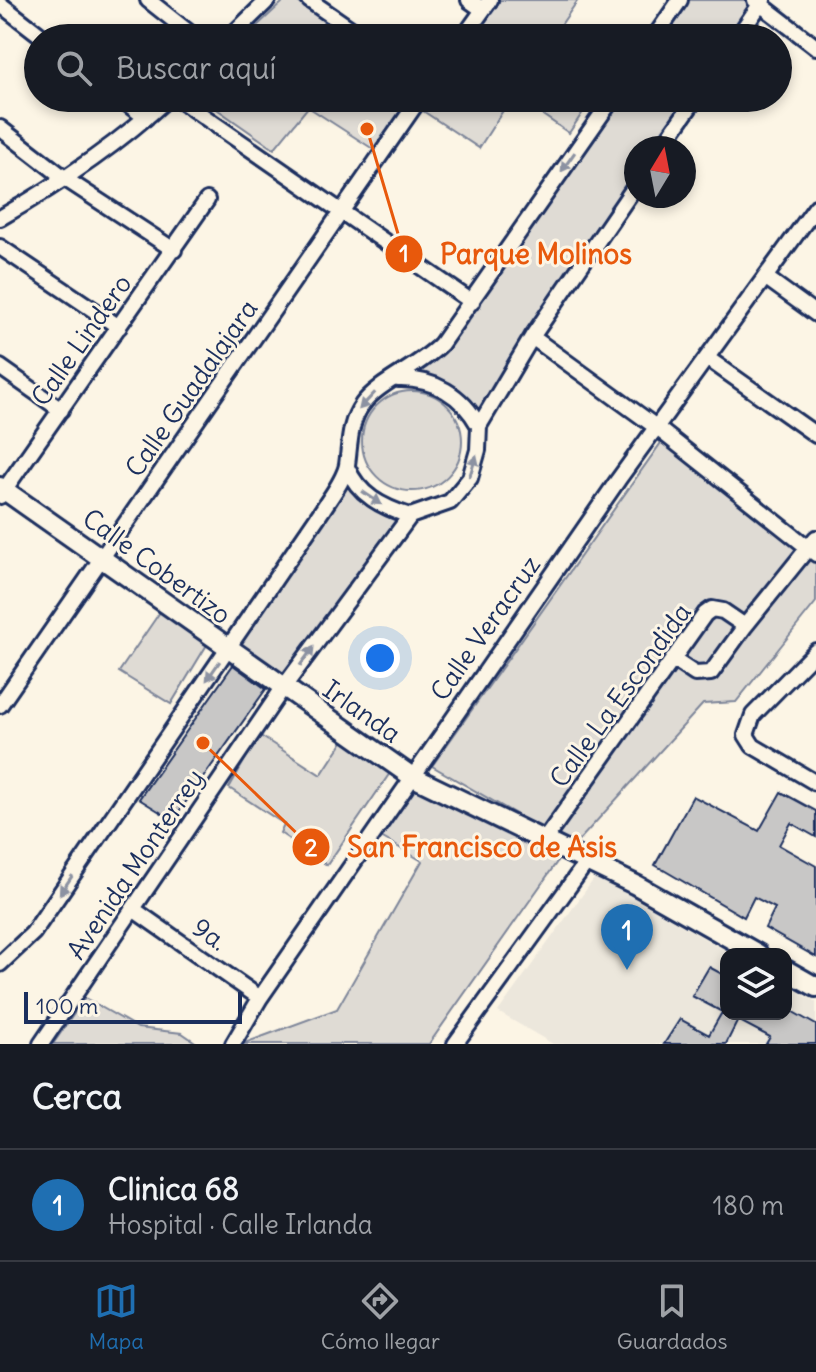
<!DOCTYPE html>
<html lang="es">
<meta charset="utf-8">
<style>
body{margin:0;font-family:Delius,sans-serif;background:#242831;color:#f1f3f6}
.controls{position:absolute;right:24px;bottom:24px;display:grid;overflow:hidden;border-radius:16px;box-shadow:0 4px 12px #0003}
.controls button{width:72px;height:72px;display:grid;place-items:center;padding:0;border:0;border-bottom:2px solid #363941;background:#171b24;color:#f1f3f6;font:40px sans-serif}
.compass{position:absolute;left:624px;top:136px;width:72px;height:72px;border-radius:50%;background:#171b24;box-shadow:0 4px 12px #0003;rotate:10deg}
.scale{position:absolute;left:24px;bottom:20px;width:218px;box-sizing:border-box;padding-left:8px;border:4px solid #1b2f5e;border-top:0;font-size:22px;line-height:28px;white-space:nowrap;color:#1b2f5e;-webkit-text-stroke:6px #fcf5e5;paint-order:stroke}
.you{position:absolute;left:380px;top:658px;width:28px;height:28px;margin:-20px;border:6px solid #fff;border-radius:50%;background:#1a73e8;box-shadow:0 0 0 12px #1a73e833}
.badge{display:grid;place-items:center;width:52px;height:52px;border-radius:50%;background:#1f6fb2;color:#fff;font-size:26px;font-weight:700}
.pin{position:absolute;translate:-50% -66px;filter:drop-shadow(0 2px 4px #0008)}
.pin::after{content:'';position:absolute;top:42px;width:28px;height:24px;background:inherit;clip-path:polygon(0 0,100% 0,50% 100%)}
.list{margin:0;padding:0;list-style:none}
h2{display:flex;justify-content:space-between;align-items:center;height:104px;margin:0;padding:0 32px;font-size:34px}
h2 small{font-size:26px;font-weight:400;color:#9ea1a6}
.list li{display:grid;grid-template-columns:52px 1fr auto;gap:24px;align-items:center;box-sizing:border-box;height:112px;padding:0 32px;border-top:2px solid #363941}
.list b{display:block;font-size:30px;white-space:nowrap}
.list p{margin:0;font-size:26px;white-space:nowrap;color:#9ea1a6}
.list em{font-size:26px;font-style:normal;color:#9ea1a6}
.icon{flex:none;width:44px;height:44px;fill:none;stroke:currentColor;stroke-width:2;stroke-linecap:round;stroke-linejoin:round}
.map{position:relative;flex:none;width:816px;height:1044px;overflow:hidden}
.search{position:absolute;background:#171b24;box-shadow:0 4px 12px #0003;left:24px;right:24px;top:24px;height:88px;display:flex;align-items:center;gap:20px;box-sizing:border-box;padding:0 28px;border-radius:44px;color:#9ea1a6;font-size:30px}
.sheet{height:216px;background:#171b24}
nav{display:flex;justify-content:space-around;align-items:center;box-sizing:border-box;height:112px;border-top:2px solid #363941;background:#171b24;font-size:22px;color:#9ea1a6}
nav a{display:grid;justify-items:center;gap:4px}
nav .on{color:#1f6fb2}
.map>svg:first-child{display:block}
.built{fill:#ece7dc}
.green{fill:#dfdbd4;stroke:#7d8599;stroke-width:2}
.building{fill:#c8c7c6;stroke:#1b2f5e;stroke-width:2}
.lines{fill:none;stroke-linecap:round;stroke-linejoin:round}
.street-casing{stroke:#1b2f5e;stroke-width:20}
.secondary-casing{stroke:#1b2f5e;stroke-width:24}
.street{stroke:#fcf5e5;stroke-width:14}
.secondary{stroke:#fcf5e5;stroke-width:18}
.oneway{fill:#8c92a2}
.labels{text-anchor:middle;dominant-baseline:central;stroke-width:6;stroke-linejoin:round;paint-order:stroke}
.street-label{font-size:26px;fill:#1b2f5e;stroke:#fcf5e5}
.leader{fill:none;stroke:#e8590c;stroke-width:3}
.callout-dot{fill:#e8590c;stroke:#fcf5e5;stroke-width:3}
.mark-label{font-size:24px;text-anchor:middle;font-weight:bold;fill:#fff}
.callout-label{font-size:28px;text-anchor:middle;font-weight:bold;fill:#e8590c;stroke:#fcf5e5;stroke-width:6;stroke-linejoin:round;paint-order:stroke}
</style>
<div class="map">
<svg width="816" height="1044" viewBox="0 0 816 1044">
<rect width="100%" height="100%" fill="#fcf5e5"/>
<filter id="ink" filterUnits="userSpaceOnUse"><feTurbulence type="fractalNoise" baseFrequency=".0125" numOctaves="2"/><feDisplacementMap in="SourceGraphic" scale="16" xChannelSelector="R" yChannelSelector="G"/><feConvolveMatrix kernelMatrix="1 2 1 2 8 2 1 2 1" color-interpolation-filters="sRGB"/></filter>
<g filter="url(#ink)">
<!-- built -->
<path class="built" d="M596,876L731,954H726V1014H786V985L816,1002V1044H553L498,1012Z"/>
<!-- green -->
<path class="green" d="M285,0H295L349,38H244Z
M500,0H578L552,38H474Z
M680,0H763L737,38H653Z
M201,98H412L376,151L308,107L274,149Z
M432,98H511L479,148L423,111Z
M518,98H570L585,109L569,133Z
M611,98H698L664,148H636V190L479,426L470,410L413,378Z
M362 441a50 50 0 1 1 100 0a50 50 0 1 1-100 0Z
M663,440L816,545V602L736,702L703,704L573,847L432,766Z
M348,483C361,503 380,512 403,518L282,682L236,647Z
M160,612L208,643L171,704L119,672Z
M259,735L321,775L344,740L392,770L327,865L280,833L284,824L229,788Z
M410,780L559,859L429,1044H242L337,1009L422,861L376,834Z
M85,998L138,1028L182,1033L198,1044H53Z"/>
<!-- building -->
<path class="building" d="M233,665L266,689L173,820L139,799Z
M781,792L816,811V837L791,823L779,845L816,866V957L765,928L775,908L754,897L744,917L655,865L693,796L759,831Z
M709,967L726,976V1014L692,996Z
M786,1008L816,1025V1044H766L770,1037L738,1020L726,1044H664L680,1019L709,1035L721,1014H786Z"/>
<g class="lines">
<!-- street casing -->
<g class="street-casing">
<path id="street" d="M148,0L196,38
M309,0L364,38
M469,0L483,10
M755,0L816,47
M0,4L44,38
M229,38L268,0
M463,38L490,0
M654,38L680,0
M737,38L763,0
M120,98L146,118
M177,98L472,302
M0,128L67,180L174,250
M661,148L696,98
M0,218C61,183 116,146 168,98
M0,247L119,327
M765,277L816,314
M532,337L656,427L816,554
M707,358L816,435
M0,367L61,410
M398,379C434,378 462,395 479,426
M347,467C358,495 382,507 410,516
M0,496L207,200
M816,651L753,715L746,735L753,746L816,783
M674,660L695,674L711,673L745,626
M0,705L420,98
M543,842L705,614L712,609L723,611L745,626L816,538
M133,909L260,998
M0,964L33,933L323,509C331,496 344,480 347,465C350,444 349,423 362,405C377,383 419,367 441,344L613,98
M41,1044L283,688L410,516L450,502L470,478L478,450L479,426L532,337L636,185
M233,1044L260,998L618,480L816,207
M455,1044L586,863"/>
</g>
<!-- secondary casing -->
<g class="secondary-casing">
<path id="secondary" d="M0,487L411,776L636,885L758,954
M786,970L816,987"/>
</g>
<!-- street -->
<use href="#street" class="street"/>
<!-- secondary -->
<use href="#secondary" class="secondary"/>
</g>
<!-- one-way arrows -->
<defs><path id="oneway-solid" d="M-6-.8H1V-3.2L6.5 0L1 3.2V.8H-6Z" transform="scale(2)"/></defs>
<g class="oneway">
<use href="#oneway-solid" transform="translate(568 162) rotate(125)"/>
<use href="#oneway-solid" transform="translate(367 401) rotate(133)"/>
<use href="#oneway-solid" transform="translate(473 466) rotate(-72)"/>
<use href="#oneway-solid" transform="translate(372 498) rotate(34)"/>
<use href="#oneway-solid" transform="translate(307 656) rotate(-54)"/>
<use href="#oneway-solid" transform="translate(213 671) rotate(125)"/>
<use href="#oneway-solid" transform="translate(66 885) rotate(124)"/>
</g>
</g>
<g class="labels">
<!-- street labels -->
<g class="street-label">
<text transform="translate(81 340) rotate(-55)">Calle Lindero</text>
<text transform="translate(191 388) rotate(-55)">Calle Guadalajara</text>
<text transform="translate(157 566) rotate(36)">Calle Cobertizo</text>
<text transform="translate(485 628) rotate(-55)">Calle Veracruz</text>
<text transform="translate(620 695) rotate(-54)">Calle La Escondida</text>
<text transform="translate(362 711) rotate(35)">Irlanda</text>
<text transform="translate(135 864) rotate(-56)">Avenida Monterrey</text>
<text transform="translate(210 934) rotate(35)">9a.</text>
</g>
</g>
<!-- callouts -->
<path class="leader" d="M367 129L404 254M203 743L311 847"/>
<g class="callout-dot">
<circle cx="367" cy="129" r="8"/>
<circle cx="203" cy="743" r="8"/>
<circle cx="404" cy="254" r="20"/>
<circle cx="311" cy="847" r="20"/>
</g>
<g class="mark-label">
<text x="404" y="262">1</text>
<text x="311" y="856">2</text>
</g>
<g class="callout-label">
<text x="536" y="264">Parque Molinos</text>
<text x="482" y="857">San Francisco de Asis</text>
</g>
</svg>
<div class="controls">
<button><svg class="icon" aria-label="layers" viewBox="0 0 24 24"><path d="M12 4l9 5-9 5-9-5zM3 14l9 5 9-5"/></svg></button>
</div>
<svg class="compass" viewBox="-18 -18 36 36"><path d="M0-13l5 13h-10z" fill="#e53935"/><path d="M0 13l5-13h-10z" fill="#9ea1a6"/></svg>
<div class="scale">100 m</div>
<div class="you"></div>
<div class="pin badge" style="left:627px;top:970px">1</div>
<div class="search"><svg class="icon" aria-label="search" viewBox="0 0 24 24"><circle cx="10" cy="10" r="6"/><path d="M15 15l6 6"/></svg>Buscar aquí</div>
</div>
<section class="sheet">
<h2>Cerca<small></small></h2>
<ul class="list">
<li><span class="badge">1</span><div><b>Clinica 68</b><p>Hospital · Calle Irlanda</p></div><em>180 m</em></li>
</ul>
</section>
<nav>
<a class="on"><svg class="icon" aria-label="map" viewBox="0 0 24 24"><path d="M3 6l6-2 6 2 6-2v14l-6 2-6-2-6 2zM9 4v14M15 6v14"/></svg>Mapa</a>
<a><svg class="icon" aria-label="directions" viewBox="0 0 24 24"><path d="M12 3l9 9-9 9-9-9zM9 14v-3h6M13 9l2 2-2 2"/></svg>Cómo llegar</a>
<a><svg class="icon" aria-label="saved" viewBox="0 0 24 24"><path d="M7 4h10v16l-5-4-5 4z"/></svg>Guardados</a>
</nav>
